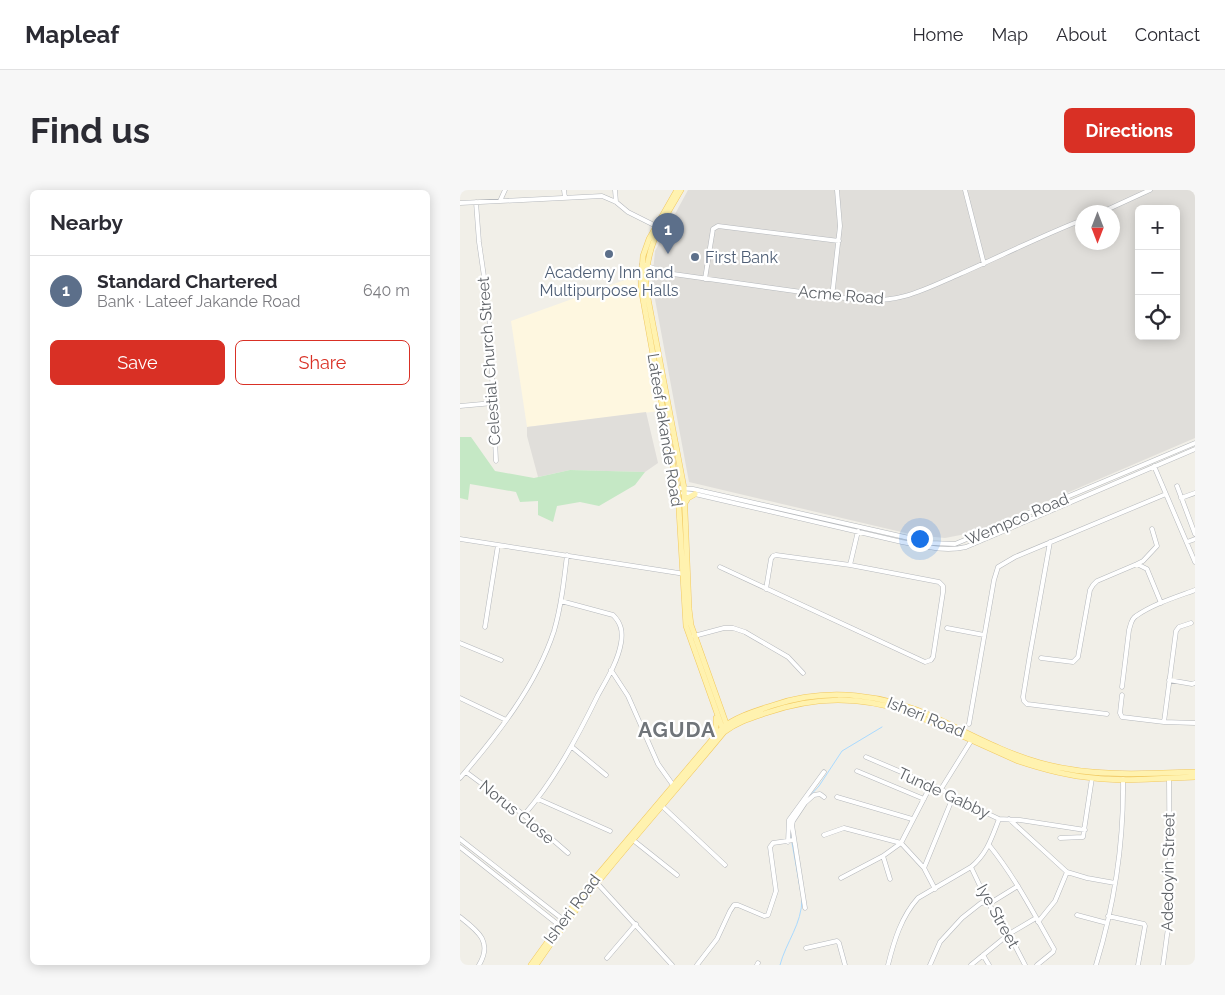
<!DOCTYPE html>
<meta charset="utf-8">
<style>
body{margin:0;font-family:Raleway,sans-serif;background:#f7f7f7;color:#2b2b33}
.controls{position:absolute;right:15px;top:15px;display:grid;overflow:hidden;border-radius:8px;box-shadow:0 2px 12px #0003}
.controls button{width:45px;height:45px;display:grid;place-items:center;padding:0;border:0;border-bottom:1px solid #e1e1e2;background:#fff;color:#2b2b33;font:25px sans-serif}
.compass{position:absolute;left:615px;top:15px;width:45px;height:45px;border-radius:50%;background:#fff;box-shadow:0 2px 12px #0003;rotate:180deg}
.you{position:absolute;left:459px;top:348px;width:18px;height:18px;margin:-12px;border:4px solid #fff;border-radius:50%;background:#1a73e8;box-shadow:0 0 0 8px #1a73e833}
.badge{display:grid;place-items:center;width:32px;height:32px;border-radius:50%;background:#d93025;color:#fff;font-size:16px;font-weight:700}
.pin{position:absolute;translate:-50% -41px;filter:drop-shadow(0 1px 2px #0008)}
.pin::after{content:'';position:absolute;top:26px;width:18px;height:15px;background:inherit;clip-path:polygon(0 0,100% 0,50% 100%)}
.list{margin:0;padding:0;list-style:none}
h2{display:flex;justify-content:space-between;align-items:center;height:65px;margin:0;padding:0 20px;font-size:21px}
h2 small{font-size:16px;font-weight:400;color:#7c7c81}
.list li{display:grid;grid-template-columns:32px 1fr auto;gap:15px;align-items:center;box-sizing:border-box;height:70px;padding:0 20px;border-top:1px solid #e1e1e2}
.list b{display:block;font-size:19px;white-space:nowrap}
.list p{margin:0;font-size:16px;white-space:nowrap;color:#7c7c81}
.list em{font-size:16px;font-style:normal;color:#7c7c81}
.actions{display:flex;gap:10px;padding:15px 20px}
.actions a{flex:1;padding:11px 0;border:1px solid #d93025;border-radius:8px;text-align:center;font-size:18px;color:#d93025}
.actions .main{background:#d93025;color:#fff}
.icon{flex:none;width:28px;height:28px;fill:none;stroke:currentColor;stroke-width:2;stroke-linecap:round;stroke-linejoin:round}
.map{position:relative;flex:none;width:735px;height:775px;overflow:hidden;border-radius:8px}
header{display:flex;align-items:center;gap:30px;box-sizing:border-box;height:70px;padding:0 25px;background:#fff;border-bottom:1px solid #e1e1e2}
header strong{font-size:24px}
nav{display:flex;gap:28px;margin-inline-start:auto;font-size:18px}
.intro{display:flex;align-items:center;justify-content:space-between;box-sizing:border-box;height:120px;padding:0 30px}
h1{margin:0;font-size:35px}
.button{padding:12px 22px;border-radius:8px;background:#d93025;color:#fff;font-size:18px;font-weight:700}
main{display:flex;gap:30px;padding:0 30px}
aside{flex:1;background:#fff;border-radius:8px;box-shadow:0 2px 12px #0003}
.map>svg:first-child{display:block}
.commercial{fill:#fef7e0}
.industrial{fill:#e0deda;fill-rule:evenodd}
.green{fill:#c5e8c5}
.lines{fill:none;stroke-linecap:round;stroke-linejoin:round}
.stream{stroke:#aadaff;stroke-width:1}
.minor-casing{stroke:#b5b8bc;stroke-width:5}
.major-casing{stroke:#f2c960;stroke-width:6}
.minor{stroke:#fff;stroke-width:4}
.major{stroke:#fff2af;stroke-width:5}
.service-dot{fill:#5c6f8a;stroke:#fff;stroke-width:2}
.labels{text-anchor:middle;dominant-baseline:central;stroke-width:4.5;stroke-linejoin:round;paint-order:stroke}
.service-label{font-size:16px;fill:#4e5e75;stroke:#fff;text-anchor:start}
.street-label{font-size:16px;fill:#5f6368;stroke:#fff}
.district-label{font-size:21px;font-weight:bold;letter-spacing:1px;fill:#70757a;stroke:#fff}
</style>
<header>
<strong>Mapleaf</strong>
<nav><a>Home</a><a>Map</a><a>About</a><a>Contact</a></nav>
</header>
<div class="intro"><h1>Find us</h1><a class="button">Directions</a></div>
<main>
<aside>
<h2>Nearby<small></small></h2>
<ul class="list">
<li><span class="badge" style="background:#5c6f8a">1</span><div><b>Standard Chartered</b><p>Bank · Lateef Jakande Road</p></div><em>640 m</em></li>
</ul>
<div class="actions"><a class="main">Save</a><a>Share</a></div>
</aside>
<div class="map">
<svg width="735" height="775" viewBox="0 0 735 775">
<rect width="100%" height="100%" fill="#f1efe8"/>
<!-- commercial -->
<path class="commercial" d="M176,86L200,221L67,237L51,131Z"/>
<!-- industrial -->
<path class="industrial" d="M228,0H735V248L516,342L485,348L454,345L229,292L192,93L195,61ZM679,19H716V146H679ZM622,22H652V52H622Z
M186,222L198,273L185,282L110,280L78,287L67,246V237Z"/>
<!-- green -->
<path class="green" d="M0,247H11L35,281L74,288L110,280L185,282L175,295L139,316L120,312L97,316L93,332L78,325V311L60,312L56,302L10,294L8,310L0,308Z"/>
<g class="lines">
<!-- stream -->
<path class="stream" d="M347,609L359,596L382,561L422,537
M330,638L331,649
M332,653L341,703
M320,775C326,752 342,734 342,709"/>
<!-- minor casing -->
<g class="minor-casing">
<path id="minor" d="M104,0L105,8
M155,0L156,12
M505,0L524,74
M40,11L45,0
M16,12L19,52L29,121L36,271
M0,13L142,6L156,12L168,22L198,37
M642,22L690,0
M182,74L204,82
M186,83H206L399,110C441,113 463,100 500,84C541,66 581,46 622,30
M245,89L253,39L258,36L379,51
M372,107L380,36L377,0
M0,216L33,213
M694,276L735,372
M717,296L735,344
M217,298L233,299L471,353L495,354L735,253
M223,303L235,304L442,352C463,356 484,362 506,357L735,259
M721,308L735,303
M0,349L225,384
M590,352L570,464L563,507L564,511L567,514L647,524
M727,352L735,349
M677,374L683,371L697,356L692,339
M390,375L398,341
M260,377L465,472L471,470L473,467L483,402V396L479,392L390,375L316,365L313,366L311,369L306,399
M25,437L38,355
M487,438L524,445
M234,446L264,438H273L285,442L328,467L343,483
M0,453L41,470
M581,468L613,472L618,467L630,400L633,395L637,391L677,374L687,379L701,413
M151,480L168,506L198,574L213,595
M709,490L732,494L735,493
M662,497L669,440C671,434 671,429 676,426C693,414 716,407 735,400
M662,505L660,523L662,527L704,532L735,533
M0,508L46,530
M704,532L716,441L719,437L731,433
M509,534L534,390L538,377L555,367L706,304
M112,557L146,585
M406,567L481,599L493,607L539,629L560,630L625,640
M397,581L464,609
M6,582L64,625L108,663
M0,588C37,545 76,496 94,441C101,417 104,391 107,365
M481,599L511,551
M377,607L452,629
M78,609L150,641
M202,616L265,675
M64,625C95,589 117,548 138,505C147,489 158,471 161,453C163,441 161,433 153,425L101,411
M549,629L607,682L627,688L655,693
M364,645L384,638L441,653L464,678L475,699
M600,648L623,647L632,588
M0,649L105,731
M173,650L217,685
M328,652L329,630L364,582
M529,655C555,687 574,724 594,759L593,762L577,775
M0,657L100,736
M423,666L430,689
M511,677L528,713L549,744L565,775
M464,678L493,607
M381,688L423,666L441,653L471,595
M137,693L212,775
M345,718L332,635L333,631L345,613L354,605L360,604L364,607
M617,725L647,733
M648,726L684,734L685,736L678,775
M0,727C18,741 33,752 19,775
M578,732L595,711L607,682
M346,758L377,751L379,753L385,775
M523,765L529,775
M147,768L176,734
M237,775L257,749L270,721L274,715H278L304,726L308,725L316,701L310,657L313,653L334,650
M297,775L298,773
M428,775C434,751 441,727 458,708L511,677C527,664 532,647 539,629
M470,775L480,752L502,728L521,713L532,712L558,696
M511,775L549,744L576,728
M636,775C654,716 664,651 663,589
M703,775L710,723L709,588"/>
</g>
<!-- major casing -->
<g class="major-casing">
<path id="major" d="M217,0L189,49L183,66L181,98L218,303L226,436L263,540
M221,0C201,34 185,57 186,98L224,298L229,419L231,435L267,536
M225,313L228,308L235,304
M253,546L256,537V528
M71,775L125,700L262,538C277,526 296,521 314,515C368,497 424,504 476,528C510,544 544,563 580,573C631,587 683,584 735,582
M76,775C132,692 201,619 264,542C277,532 291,528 306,523C356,506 399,506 449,522L558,571C582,579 607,586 633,588C667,592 702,588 735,587"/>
</g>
<!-- minor -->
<use href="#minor" class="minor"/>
<!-- major -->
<use href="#major" class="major"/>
</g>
<!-- markers -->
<g class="service-dot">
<circle cx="149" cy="64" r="5"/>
<circle cx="235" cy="67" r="5"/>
</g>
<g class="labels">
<!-- service labels -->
<g class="service-label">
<text x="245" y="67">First Bank</text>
<text x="149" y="82" text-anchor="middle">Academy Inn and<tspan x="149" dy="18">Multipurpose Halls</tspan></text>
</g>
<!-- street labels -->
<g class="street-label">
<text transform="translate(381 105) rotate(5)">Acme Road</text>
<text transform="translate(29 171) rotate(-94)">Celestial Church Street</text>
<text transform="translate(205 240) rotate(81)">Lateef Jakande Road</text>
<text transform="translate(557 329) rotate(-23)">Wempco Road</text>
<text transform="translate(466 527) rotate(22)">Isheri Road</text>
<text transform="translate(484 603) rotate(25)">Tunde Gabby</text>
<text transform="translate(57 622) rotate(39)">Norus Close</text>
<text transform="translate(708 682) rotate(-89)">Adedoyin Street</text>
<text transform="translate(112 719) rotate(-53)">Isheri Road</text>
<text transform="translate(538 726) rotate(61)">Iye Street</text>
</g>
<!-- district labels -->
<g class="district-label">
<text x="217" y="539">AGUDA</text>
</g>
</g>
</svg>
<div class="controls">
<button>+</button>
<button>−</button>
<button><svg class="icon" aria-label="locate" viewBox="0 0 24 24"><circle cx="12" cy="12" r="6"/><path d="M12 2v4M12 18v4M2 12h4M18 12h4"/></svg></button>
</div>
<svg class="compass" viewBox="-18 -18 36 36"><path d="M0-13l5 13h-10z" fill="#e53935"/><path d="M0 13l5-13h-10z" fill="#7c7c81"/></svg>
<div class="you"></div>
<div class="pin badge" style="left:208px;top:64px;background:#5c6f8a">1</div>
</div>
</main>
